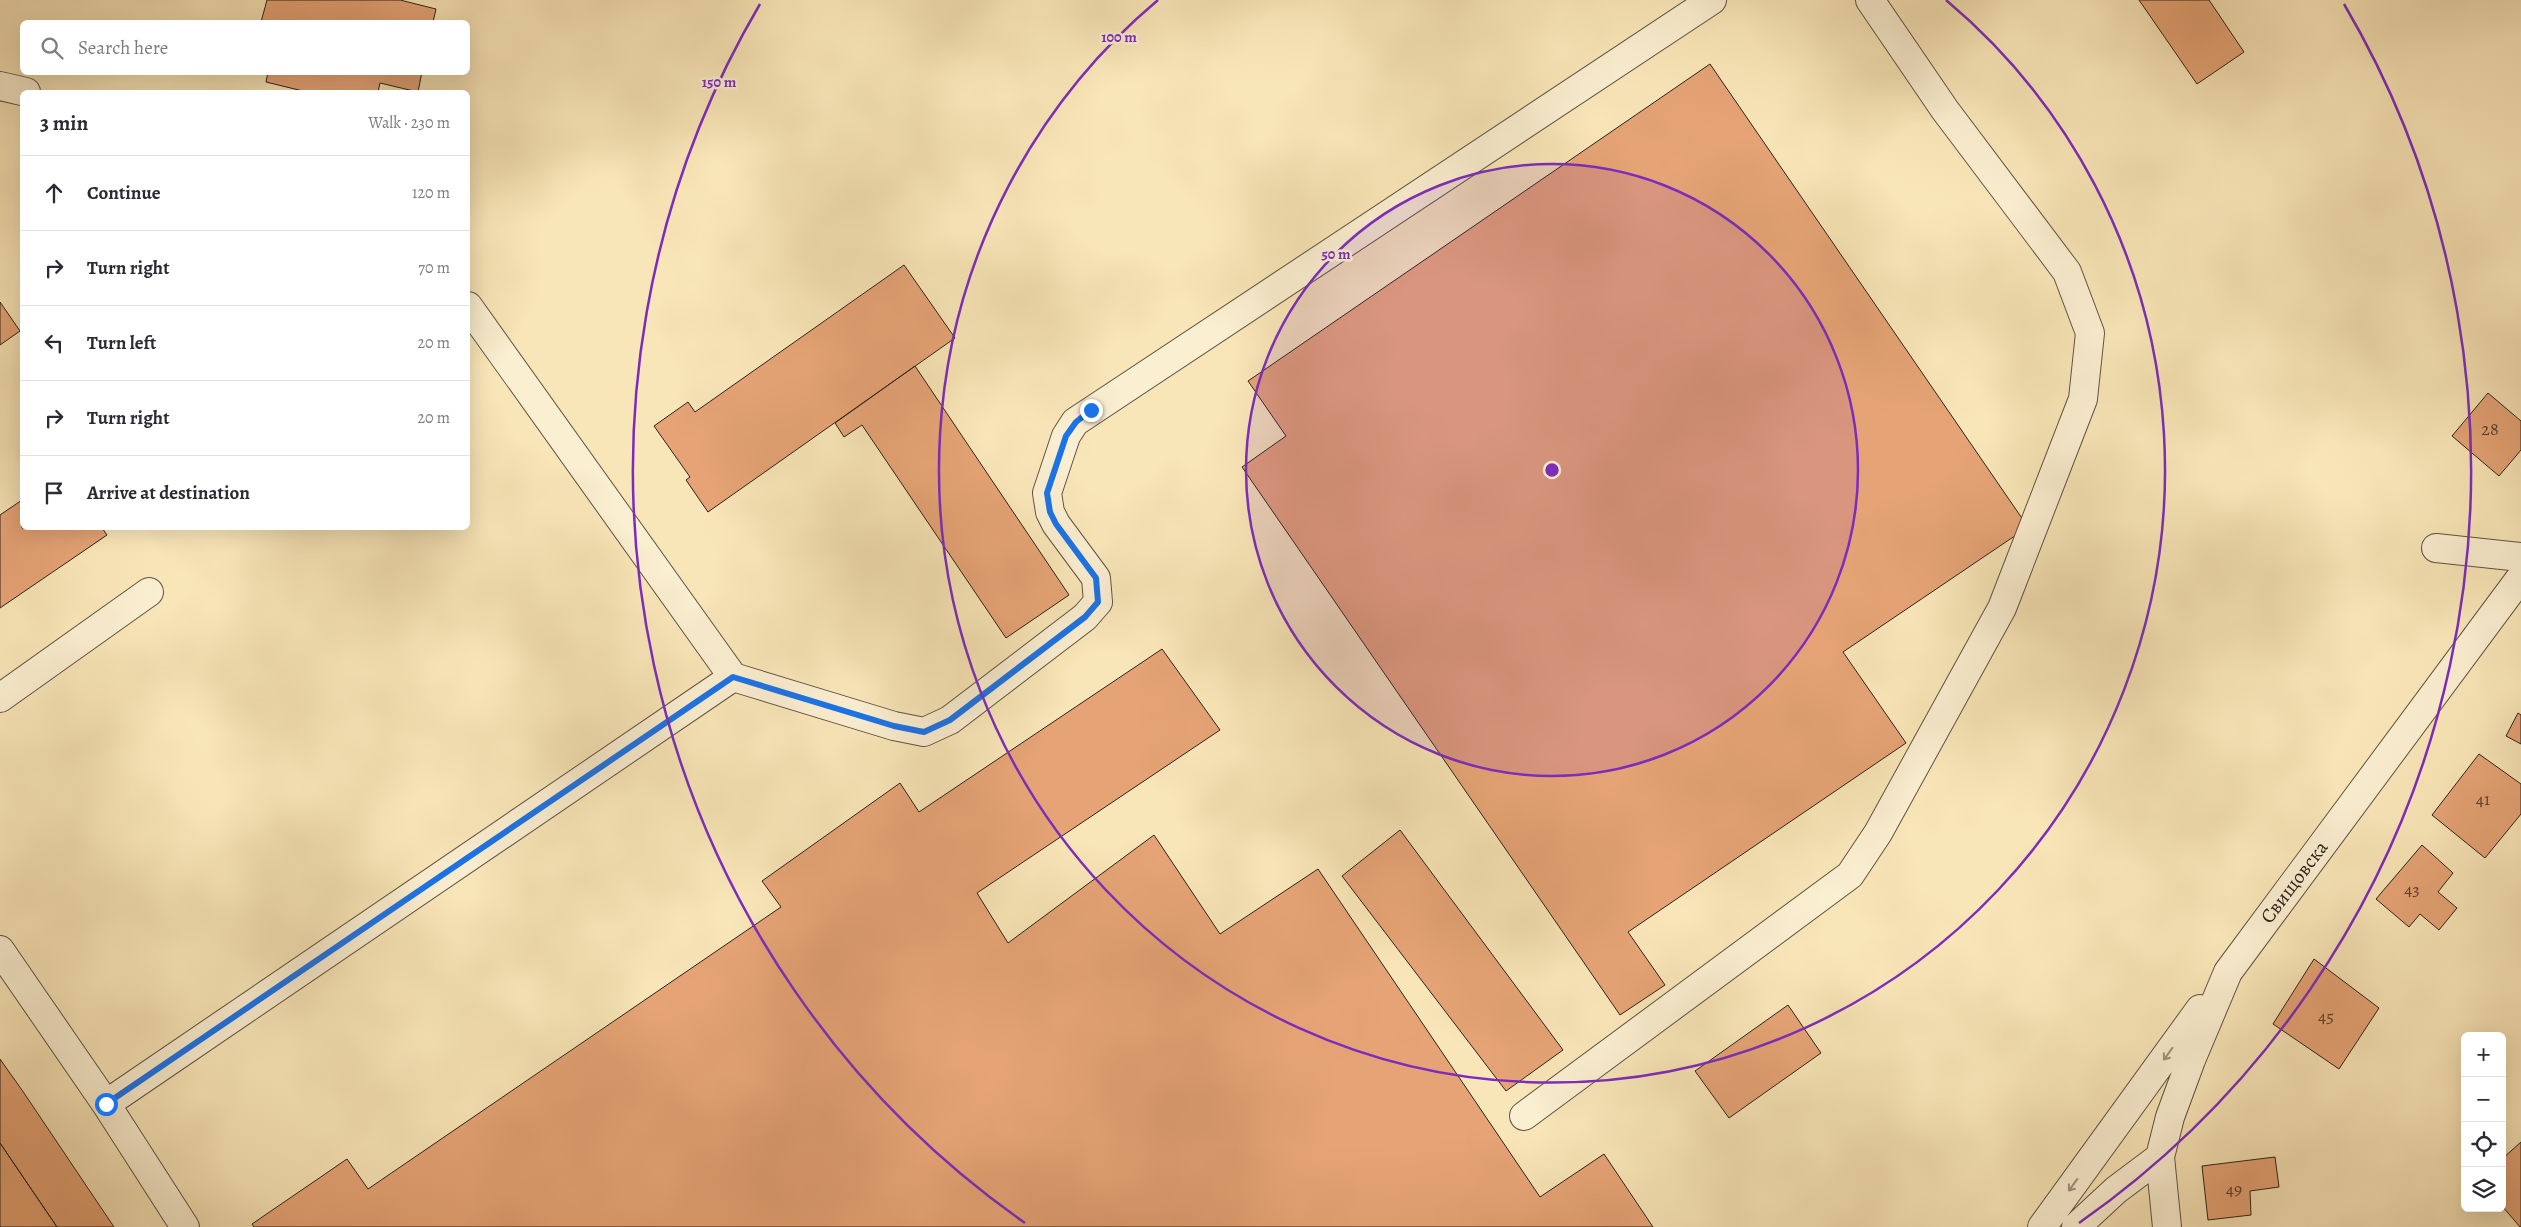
<!DOCTYPE html>
<meta charset="utf-8">
<style>
body{margin:0;font-family:Alegreya,serif;background:#f7f7f7;color:#2b2b33}
.controls{position:absolute;right:15px;bottom:15px;display:grid;overflow:hidden;border-radius:8px;box-shadow:0 5px 20px #0002}
.controls button{width:45px;height:45px;display:grid;place-items:center;padding:0;border:0;border-bottom:1px solid #e1e1e2;background:#fff;color:#2b2b33;font:25px sans-serif}
.stop{position:absolute;width:15px;height:15px;margin:-11px;border:4px solid #1a73e8;border-radius:50%;background:#fff}
.stop.end{background:#1a73e8;border-color:#fff;box-shadow:0 1px 5px #0008}
.list{margin:0;padding:0;list-style:none}
h2{display:flex;justify-content:space-between;align-items:center;height:65px;margin:0;padding:0 20px;font-size:21px}
h2 small{font-size:16px;font-weight:400;color:#7c7c81}
.list li{display:grid;grid-template-columns:32px 1fr auto;gap:15px;align-items:center;box-sizing:border-box;height:75px;padding:0 20px;border-top:1px solid #e1e1e2}
.list b{display:block;font-size:19px;white-space:nowrap}
.list em{font-size:16px;font-style:normal;color:#7c7c81}
.icon{flex:none;width:28px;height:28px;fill:none;stroke:currentColor;stroke-width:2;stroke-linecap:round;stroke-linejoin:round}
.map{position:relative;flex:none;width:2521px;height:1227px;overflow:hidden}
.search{position:absolute;background:#fff;box-shadow:0 5px 20px #0002;left:20px;top:20px;width:450px;height:55px;display:flex;align-items:center;gap:12px;box-sizing:border-box;padding:0 18px;border-radius:8px;color:#7c7c81;font-size:19px}
.panel{position:absolute;background:#fff;box-shadow:0 5px 20px #0002;left:20px;top:90px;width:450px;height:440px;border-radius:8px}
.map>svg:first-child{display:block}
.building{fill:#e6a476;stroke:#2c221a}
.lines{fill:none;stroke-linecap:round;stroke-linejoin:round}
.minor-casing{stroke:#5f5342;stroke-width:30}
.minor{stroke:#fbefd1;stroke-width:28}
.oneway{stroke:#9e937f}
.route{stroke:#1a73e8;stroke-width:6}
.ring{fill:none;stroke:#7b2cbf;stroke-width:2.5}
.labels{text-anchor:middle;dominant-baseline:central;stroke-width:5;stroke-linejoin:round;paint-order:stroke}
.number-label{font-size:18px;fill:#5a4231}
.street-label{font-size:20px;fill:#2c221a;stroke:#fbefd1}
.centre{fill:#7b2cbf;stroke:#fbefd1;stroke-width:2.5}
.ring-label{font-size:15px;text-anchor:middle;font-weight:bold;fill:#7b2cbf;stroke:#fbefd1;stroke-width:5;stroke-linejoin:round;paint-order:stroke}
</style>
<div class="map">
<svg width="2521" height="1227" viewBox="0 0 2521 1227">
<rect width="100%" height="100%" fill="#f9e6b8"/>
<filter id="stains"><feTurbulence type="fractalNoise" baseFrequency=".004" numOctaves="4"/><feColorMatrix values="0 0 0 0 .2 0 0 0 0 .09 0 0 0 0 .02 0 0 0 .5 -.17"/></filter>
<radialGradient id="worn" r=".72"><stop offset=".6" stop-color="#630" stop-opacity="0"/><stop offset="1" stop-color="#630" stop-opacity=".3"/></radialGradient>
<!-- building -->
<path class="building" d="M267,0H400L436,9L433,22H261Z
M2139,0H2209L2244,52L2197,84Z
M1710,64L2028,527L1843,652L1906,743L1628,932L1665,985L1620,1015L1242,467L1286,436L1248,381Z
M268,72H422L418,92L380,83L378,92H307L266,82Z
M904,265L955,338L708,512L686,480L690,477L654,426L688,402L695,412Z
M0,302L20,331L0,345Z
M915,366L1069,595L1006,638L862,425L844,437L835,423Z
M2488,393L2521,421V450L2499,476L2452,436Z
M22,500V528H102L107,535L0,608V515Z
M1162,649L1220,730L977,893L1008,943L1154,835L1220,934L1318,869L1540,1197L1604,1154L1653,1227H254L252,1224L347,1159L368,1189L781,907L762,881L900,783L919,812Z
M2518,713L2521,715V744L2506,736Z
M2479,754L2521,784V814L2485,858L2432,815Z
M1400,830L1563,1050L1506,1091L1342,876Z
M2422,845L2453,873L2438,892L2457,908L2439,930L2420,914L2409,927L2376,899Z
M2314,959L2379,1008L2339,1069L2273,1024Z
M1788,1005L1821,1053L1729,1118L1695,1071Z
M0,1059L24,1093L114,1227H57L0,1143Z
M2521,1142V1227H2520L2502,1206V1159Z
M0,1143L57,1227H0Z
M2275,1157L2279,1187L2250,1191L2251,1215L2208,1220L2202,1166Z"/>
<g class="lines">
<!-- minor casing -->
<g class="minor-casing">
<path id="minor" d="M0,86L26,92
M2436,548L2521,557
M733,677L894,726L924,732L950,720L1085,617L1098,602L1096,578L1056,524L1050,512L1047,493L1066,436L1075,422L1712,0
M0,698L149,592
M0,950L106,1104L185,1227
M106,1104L733,677L468,306
M1524,1116L1850,875L1878,833L2002,608L2083,399L2090,333L2067,272L1945,110L1870,0
M2042,1227L2200,1009
M2076,1227L2116,1190L2160,1157
M2167,1227L2160,1157L2170,1117L2191,1060L2228,972L2521,577"/>
</g>
<!-- minor -->
<use href="#minor" class="minor"/>
</g>
<!-- one-way arrows -->
<defs><path id="oneway-shaft" d="M-6 0H5M1.5-3L5.5 0L1.5 3" fill="none" stroke-width="1.6" stroke-linecap="round" stroke-linejoin="round" transform="scale(1.25)"/></defs>
<g class="oneway">
<use href="#oneway-shaft" transform="translate(2168 1054) rotate(126)"/>
<use href="#oneway-shaft" transform="translate(2073 1185) rotate(126)"/>
</g>
<g class="lines">
<!-- route -->
<path class="route" d="M106,1104L733,677L894,726L924,732L950,720L1085,617L1098,602L1096,578L1056,524L1050,512L1047,493L1066,436L1076,422L1091,410"/>
</g>
<!-- distance rings -->
<circle cx="1552" cy="470" r="306" fill="#7b2cbf" fill-opacity=".12"/>
<g class="ring">
<circle cx="1552" cy="470" r="306"/>
<path d="M1946 0A613 613 0 1 1 1158 0"/>
<path d="M1025 1223A919 919 0 0 1 760 4M2344 4A919 919 0 0 1 2079 1223"/>
</g>
<g class="labels">
<!-- number labels -->
<g class="number-label">
<text x="2490" y="429">28</text>
<text x="2483" y="799">41</text>
<text x="2412" y="889">43</text>
<text x="2326" y="1016">45</text>
<text x="2234" y="1189">49</text>
</g>
<!-- street labels -->
<g class="street-label">
<text transform="translate(2294 882) rotate(-53)">Свищовска</text>
</g>
</g>
<circle cx="1552" cy="470" r="8" class="centre"/>
<g class="ring-label">
<text x="1119" y="42">100 m</text>
<text x="719" y="87">150 m</text>
<text x="1336" y="259">50 m</text>
</g>
<rect width="100%" height="100%" filter="url(#stains)"/>
<rect width="100%" height="100%" fill="url(#worn)"/>
</svg>
<div class="controls">
<button>+</button>
<button>−</button>
<button><svg class="icon" aria-label="locate" viewBox="0 0 24 24"><circle cx="12" cy="12" r="6"/><path d="M12 2v4M12 18v4M2 12h4M18 12h4"/></svg></button>
<button><svg class="icon" aria-label="layers" viewBox="0 0 24 24"><path d="M12 4l9 5-9 5-9-5zM3 14l9 5 9-5"/></svg></button>
</div>
<div class="stop" style="left:106px;top:1104px"></div>
<div class="stop end" style="left:1091px;top:410px"></div>
<div class="search"><svg class="icon" aria-label="search" viewBox="0 0 24 24"><circle cx="10" cy="10" r="6"/><path d="M15 15l6 6"/></svg>Search here</div>
<section class="panel">
<h2>3 min<small>Walk · 230 m</small></h2>
<ul class="list">
<li><svg class="icon" aria-label="ahead" viewBox="0 0 24 24"><path d="M12 20V5M6 11l6-6 6 6"/></svg><div><b>Continue</b></div><em>120 m</em></li>
<li><svg class="icon" aria-label="right" viewBox="0 0 24 24"><path d="M7 20v-9h11M14 6l5 5-5 5"/></svg><div><b>Turn right</b></div><em>70 m</em></li>
<li><svg class="icon" aria-label="left" viewBox="0 0 24 24"><path d="M17 20v-9H6M10 6l-5 5 5 5"/></svg><div><b>Turn left</b></div><em>20 m</em></li>
<li><svg class="icon" aria-label="right" viewBox="0 0 24 24"><path d="M7 20v-9h11M14 6l5 5-5 5"/></svg><div><b>Turn right</b></div><em>20 m</em></li>
<li><svg class="icon" aria-label="arrive" viewBox="0 0 24 24"><path d="M6 21V4h12l-3 4 3 4H6"/></svg><div><b>Arrive at destination</b></div></li>
</ul>
</section>
</div>
